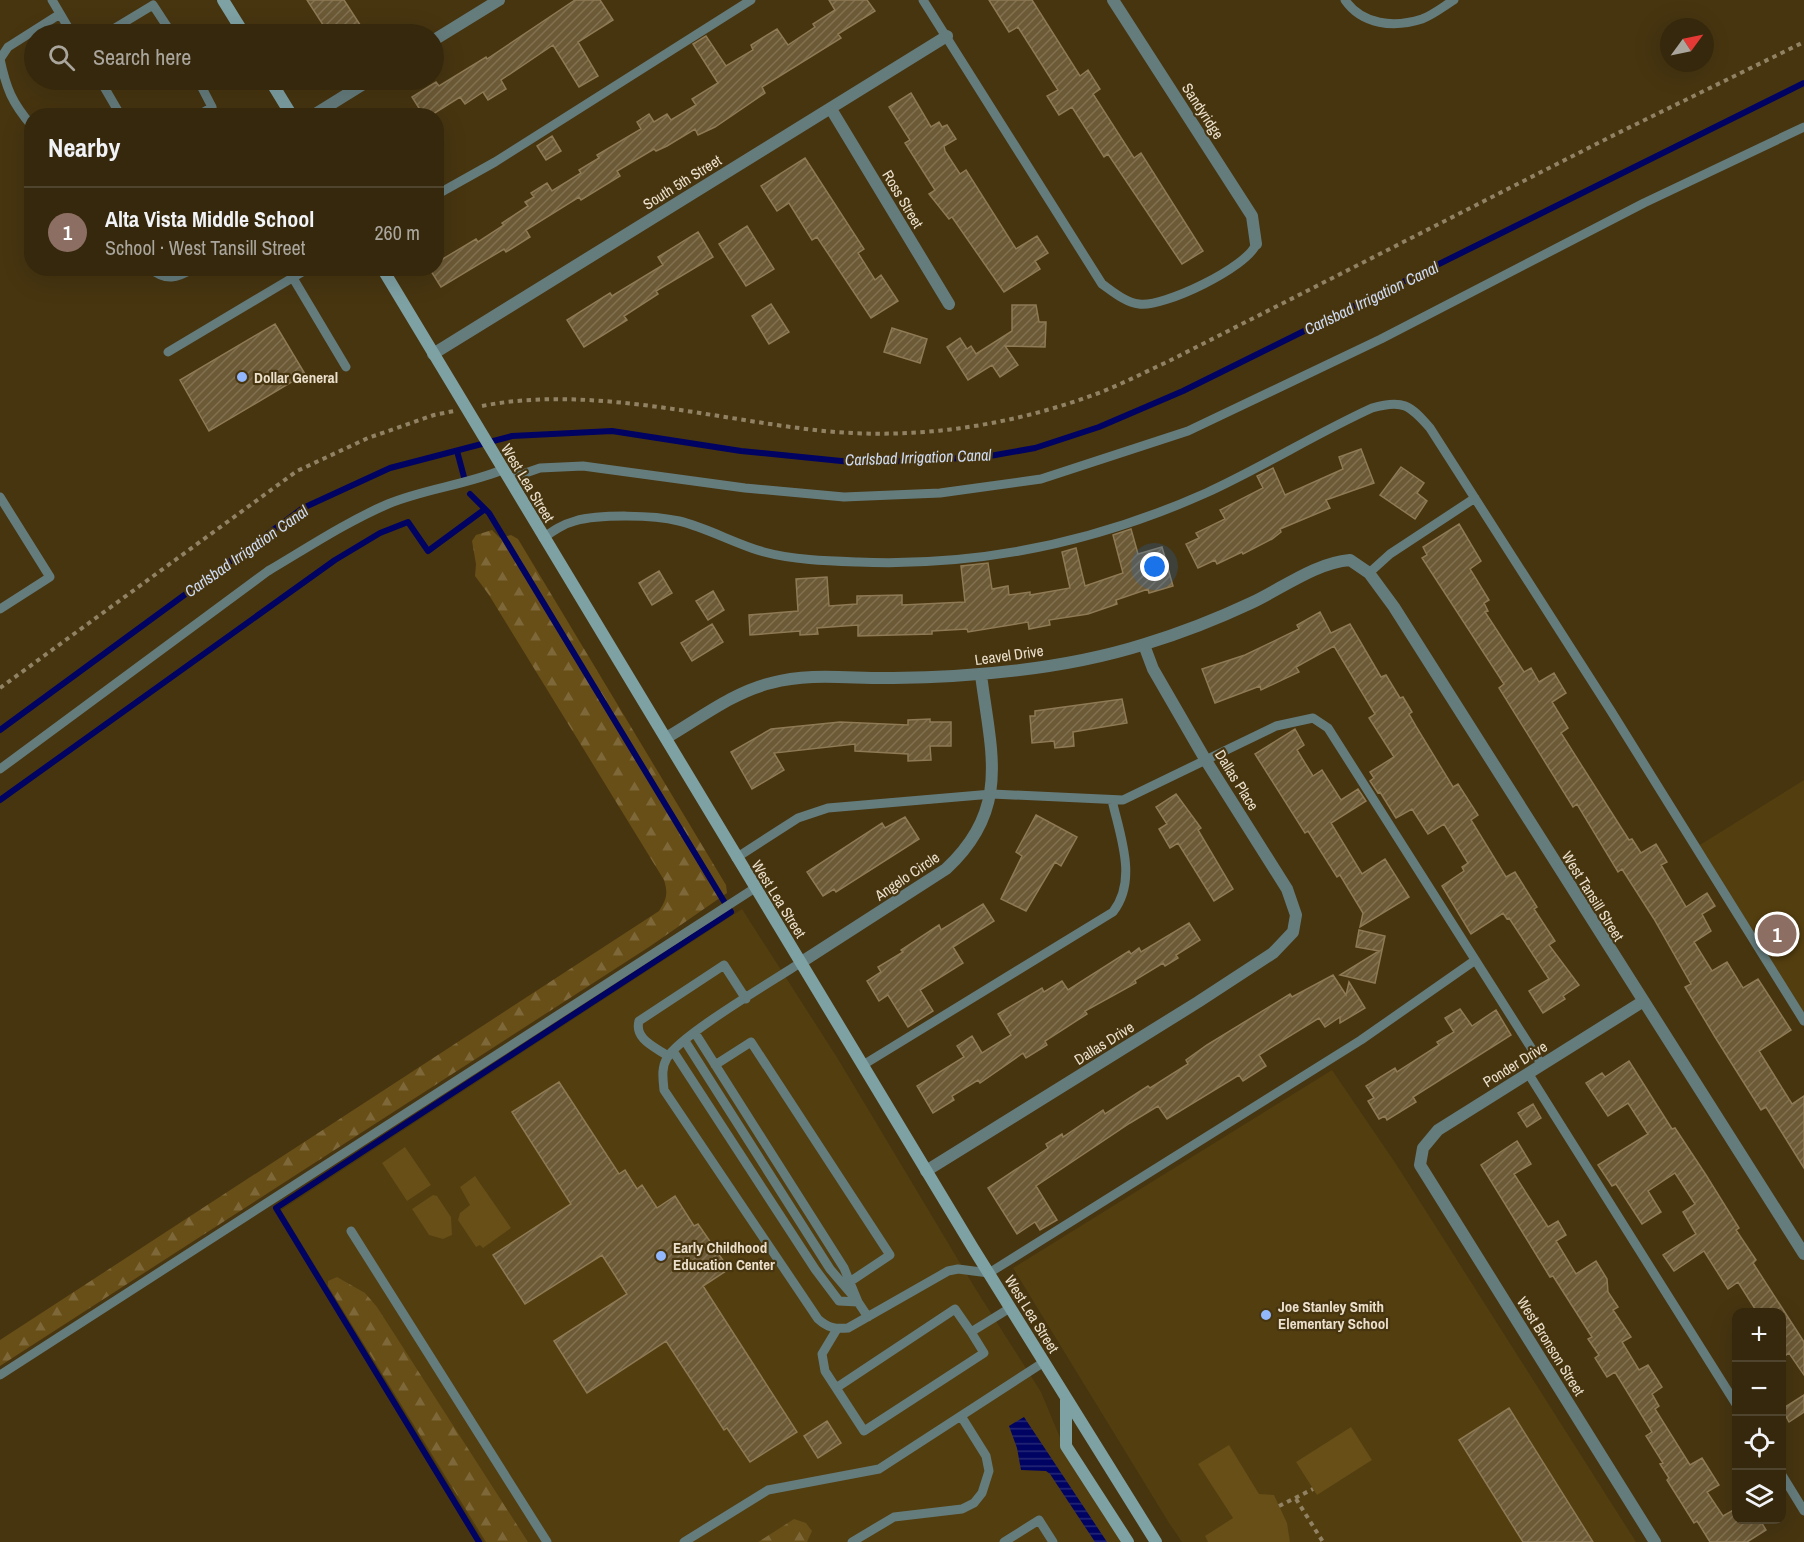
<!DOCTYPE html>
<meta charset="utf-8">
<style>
body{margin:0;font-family:"Archivo Narrow",sans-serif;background:#40341a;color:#f1f3f6}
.controls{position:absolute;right:18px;bottom:18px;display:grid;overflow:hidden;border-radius:12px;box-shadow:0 6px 24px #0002}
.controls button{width:54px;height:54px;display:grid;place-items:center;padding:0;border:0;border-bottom:2px solid #4f442d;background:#35280c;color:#f1f3f6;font:30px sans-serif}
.compass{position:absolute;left:1660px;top:18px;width:54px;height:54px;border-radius:50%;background:#35280c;box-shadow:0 6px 24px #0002;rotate:57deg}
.you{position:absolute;left:1155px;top:567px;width:21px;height:21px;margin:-15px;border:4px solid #fff;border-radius:50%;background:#1a73e8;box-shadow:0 0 0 9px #1a73e833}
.badge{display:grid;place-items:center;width:39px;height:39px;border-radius:50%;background:#8abfa5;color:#fff;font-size:20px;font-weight:700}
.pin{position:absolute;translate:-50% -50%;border:3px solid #fff;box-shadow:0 2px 6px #0006}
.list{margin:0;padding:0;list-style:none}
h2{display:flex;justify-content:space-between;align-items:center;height:78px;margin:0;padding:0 24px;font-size:26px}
h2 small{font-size:20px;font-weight:400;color:#aaa69d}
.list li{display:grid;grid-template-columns:39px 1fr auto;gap:18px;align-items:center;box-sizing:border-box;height:90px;padding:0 24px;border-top:2px solid #4f442d}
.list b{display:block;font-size:22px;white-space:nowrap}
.list p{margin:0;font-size:20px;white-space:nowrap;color:#aaa69d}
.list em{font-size:20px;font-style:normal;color:#aaa69d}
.icon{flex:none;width:33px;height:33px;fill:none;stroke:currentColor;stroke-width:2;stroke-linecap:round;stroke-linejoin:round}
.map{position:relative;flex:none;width:1804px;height:1542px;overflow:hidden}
.search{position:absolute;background:#35280c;box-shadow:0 6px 24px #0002;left:24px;top:24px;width:420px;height:66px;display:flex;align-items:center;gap:15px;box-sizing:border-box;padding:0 21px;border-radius:33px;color:#aaa69d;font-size:22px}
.panel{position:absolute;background:#35280c;box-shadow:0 6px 24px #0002;left:24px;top:108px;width:420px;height:168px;border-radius:24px}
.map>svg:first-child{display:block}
.built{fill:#533e0f}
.forest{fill:url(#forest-firs)}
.green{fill:#684e17}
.water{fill:url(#water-rules)}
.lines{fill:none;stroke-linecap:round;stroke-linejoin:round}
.stream{stroke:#000361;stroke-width:6}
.building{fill:url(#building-hatch);stroke:#8e7a55;stroke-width:1.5}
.path{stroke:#918264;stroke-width:4;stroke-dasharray:4.5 4.5;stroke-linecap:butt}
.lane{stroke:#657c7d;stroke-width:9}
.street{stroke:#657c7d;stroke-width:12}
.secondary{stroke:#7ea1a4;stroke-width:12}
.poi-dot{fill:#92b7fd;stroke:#473510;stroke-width:2}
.labels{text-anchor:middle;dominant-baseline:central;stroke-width:4.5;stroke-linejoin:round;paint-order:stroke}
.street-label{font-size:15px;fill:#ebe0cc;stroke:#473510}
.poi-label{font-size:15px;font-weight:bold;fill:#ebe0cc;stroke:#473510;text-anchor:start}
.water-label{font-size:16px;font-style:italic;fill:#cfdcf4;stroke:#473510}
</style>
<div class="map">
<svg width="1804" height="1542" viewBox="0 0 1804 1542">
<defs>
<pattern id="forest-firs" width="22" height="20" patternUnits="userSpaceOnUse" patternTransform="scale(1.5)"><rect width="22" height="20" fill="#684e17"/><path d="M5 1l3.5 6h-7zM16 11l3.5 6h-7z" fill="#7e6738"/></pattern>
<pattern id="water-rules" width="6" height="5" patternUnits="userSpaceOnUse" patternTransform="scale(1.5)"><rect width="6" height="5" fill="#000361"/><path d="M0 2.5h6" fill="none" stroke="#252776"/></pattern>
<pattern id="building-hatch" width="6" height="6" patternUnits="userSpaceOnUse" patternTransform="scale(1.5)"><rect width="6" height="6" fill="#6c5935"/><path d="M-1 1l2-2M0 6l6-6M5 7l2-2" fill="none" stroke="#817151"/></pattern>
</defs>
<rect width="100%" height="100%" fill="#473510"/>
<!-- built -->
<path class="built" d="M1804,780V1021L1695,848Z
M742,909L838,1059L975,1288L1041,1392L1066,1452L1124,1542H484L281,1210Z
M1332,1070L1396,1164L1636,1542H1182L1169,1523L1013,1268Z"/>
<!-- forest -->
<path class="forest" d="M492,530L500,538L511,535L518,539L726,885L727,893L649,947L0,1366V1340L659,911C667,899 668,893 664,880L489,595L475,576L476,564L472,541L476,535Z
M337,1277L365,1293L377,1307L528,1542H486L328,1286V1281Z
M794,1519L806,1523L812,1531L807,1542H758Z"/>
<!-- green -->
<path class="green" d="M405,1147L431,1185L407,1201L382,1163Z
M475,1176L511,1228L483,1248L480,1245L476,1247L458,1220L460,1213L470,1205L460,1187Z
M433,1195L437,1196L451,1217L452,1235L443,1239L429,1235L412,1209Z
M1351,1427L1372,1460L1317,1495L1296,1462Z
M1229,1445L1259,1494L1274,1495L1287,1523L1290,1542H1208L1205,1536L1233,1518L1198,1464Z"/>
<!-- water -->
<path class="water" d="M1024,1417L1107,1542H1095L1050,1474L1046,1471L1021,1470L1017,1448L1009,1426Z"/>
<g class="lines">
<!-- stream -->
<path class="stream" d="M457,451L464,477
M470,494L489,513L725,903
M0,730L303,508L390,468L512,436L612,431L741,451L861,463L984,457L1035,448L1099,427L1183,391L1804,83
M0,800L335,560L380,533L408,522L428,551L485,509
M479,1542L276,1208L731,912L729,909"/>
</g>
<!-- building -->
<path class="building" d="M307,0H344L366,34H329Z
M575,0H600L613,20L578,42L598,76L579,87L553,45L501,80L506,89L488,100L483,92L465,104L460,97L430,116H424L412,97L436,82L439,86L486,57L487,59Z
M829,0H867L875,11L838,34L841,38L762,87L765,93L715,127L698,135L695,129L667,146L656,151L654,149L617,171L620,176L581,200L579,197L526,230L530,237L506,252L504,249L441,287L429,268H436V263L476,239L478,242L504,225L502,223L528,206L525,202L534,197L531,193L547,183L552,191L581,173L579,170L599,158L597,155L641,129L637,122L649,114L654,122L667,114L671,120L696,105L692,99L718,83L693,44L706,36L726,66L753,50L751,45L777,29L788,45L815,27L813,24L835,10Z
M989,0H1032L1080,76L1088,70L1100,89L1093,94L1134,158L1141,153L1203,251L1182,264L1108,154L1104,157L1072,107L1059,115L1047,96L1058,90L1018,27L1009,32Z
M911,93L931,127L939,122L942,127L947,125L956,139L944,146L945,151L960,174L966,170L1016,249L1037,236L1048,253L1035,261L1040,269L1004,292L952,217L949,219L929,194L935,190L905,143L910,140L889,107Z
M552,136L561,151L546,160L537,146Z
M805,158L864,249L858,253L875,280L881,275L898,301L871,318L817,237L812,240L789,203L777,211L761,186Z
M747,226L774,269L746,286L719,244Z
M698,232L713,257L656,291L658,294L624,316L627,320L584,347L567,320L610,293L612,296L663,265L658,257Z
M771,304L789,332L769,344L752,316Z
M1012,305H1036L1039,322H1046L1045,347L1005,346L1018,365L1000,377L992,365L968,380L947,347L960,338L967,349L971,346L976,354L1012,331Z
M275,324L305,374L209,431L180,380Z
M892,328L927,339L920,363L884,352Z
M1361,449L1374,483L1326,500L1330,508L1280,529L1281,532L1272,539L1243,554L1242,552L1217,564L1215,560L1198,568L1186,544L1199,538L1196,533L1225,519L1220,510L1263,488L1257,476L1273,468L1285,495L1343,469L1339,457Z
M1401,467L1424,483L1417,493L1427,501L1415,519L1380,495Z
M1459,524L1481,561L1470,569L1489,600L1484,603L1488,611L1485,612L1524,672L1531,668L1539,682L1554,673L1566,693L1552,702L1568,728L1561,733L1629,840L1632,839L1641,853L1656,844L1667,862L1661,865L1686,907L1707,893L1715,906L1702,914L1711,931L1694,942L1712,971L1727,962L1743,988L1758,979L1791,1030L1759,1051L1792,1104L1804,1096V1168L1766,1107L1761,1110L1715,1037L1685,987L1691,984L1654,919L1622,869L1618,872L1577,804L1573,807L1499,688L1504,684L1422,558L1427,555L1423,547Z
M1131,529L1138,554L1162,547L1173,586L1149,593L1148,589L1116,600L1117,604L1088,614L1049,620L1050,625L1029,629L1028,622L968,632L967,629L932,631V634L858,636V625L817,628L818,634L800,635V631L750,635L749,615L798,611L796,579L827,577L829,606L857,604V596L902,595V605L965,602L961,566L988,563L992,589L1008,586L1009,595L1030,592V595L1070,588L1062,552L1076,548L1085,586L1123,573L1113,535Z
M659,571L672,593L652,605L639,583Z
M713,591L724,610L708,620L696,601Z
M1320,612L1331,633L1350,624L1381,677L1386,675L1400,698L1403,697L1412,712L1409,714L1417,728L1453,787L1458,784L1478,815L1471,820L1506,877L1515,872L1537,907L1534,909L1555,941L1549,945L1579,985L1563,996L1565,999L1543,1013L1529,991L1549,979L1509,918L1507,919L1503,913L1471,934L1442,886L1464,871L1462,867L1468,863L1444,824L1428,834L1412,809L1396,818L1380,792L1378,793L1370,781L1374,778L1370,772L1394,757L1369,718L1375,714L1334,646L1296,667L1299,672L1261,690L1260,686L1215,703L1202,669L1245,655L1299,629L1297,625Z
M712,624L723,642L692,661L681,643Z
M1122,699L1127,723L1073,732L1074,746L1055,748L1054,741L1032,743L1030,716H1035V711Z
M930,719V722H951V746H930L931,760L908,761V754L855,751V744L774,753L784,770L752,789L731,752L771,729L840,722L908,725V720Z
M1295,729L1304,745L1297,750L1313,776L1322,770L1341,800L1358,789L1366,801L1331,823L1362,874L1385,859L1409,897L1360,927L1363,913L1340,875L1337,877L1308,831L1305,833L1255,754Z
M1176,794L1201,828L1198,830L1233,889L1214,901L1178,843L1170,848L1159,829L1167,824L1156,807Z
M1036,815L1077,837L1061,866L1055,862L1026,911L1001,899L1022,856L1016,852Z
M905,817L919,839L836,892L834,889L823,896L807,872L882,823L885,828Z
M983,904L994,921L953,947L963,963L920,990L933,1011L908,1027L888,995L879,1001L867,981L881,972L878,967L903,952L901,950L939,925L941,930Z
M1189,923L1200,940L1176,955L1178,958L1165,966L1163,963L1135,980L1136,983L1085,1011L1087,1014L1045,1041L1047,1045L1026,1058L1023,1053L980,1083L978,1080L952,1096L954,1100L933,1113L917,1086L964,1057L957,1046L972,1036L982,1053L1011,1035L998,1014L1042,988L1044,992L1062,981L1068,990L1129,951L1131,954L1139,948L1141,952Z
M1359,930L1385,936L1375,983L1340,975L1379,951L1356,947Z
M1333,975L1346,995L1349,982L1365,1008L1340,1023V1017L1325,1027L1319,1018L1259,1055L1266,1066L1243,1081L1239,1075L1167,1119L1158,1106L1130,1123L1036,1186L1057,1220L1040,1230L1035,1222L1017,1234L988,1188L1048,1148L1046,1144L1062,1134L1063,1137L1103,1110L1105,1114L1148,1086L1150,1088L1188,1064L1186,1060L1207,1045L1290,994L1292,997Z
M1460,1009L1472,1026L1496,1010L1511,1035L1413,1097L1416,1102L1387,1120L1385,1116L1379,1119L1368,1101L1374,1098L1366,1086L1395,1068L1397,1072L1439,1045L1437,1042L1454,1032L1445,1018Z
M1629,1061L1672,1129L1675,1128L1706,1175L1739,1228L1736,1230L1756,1260L1753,1263L1804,1342V1375L1789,1353L1782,1358V1312H1757L1738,1282L1728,1289L1704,1251L1674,1271L1663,1255L1696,1234L1683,1212L1695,1204L1675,1173L1648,1191L1661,1212L1642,1224L1616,1184L1612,1186L1598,1165L1648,1134L1628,1103L1608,1116L1586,1083L1602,1073L1605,1077Z
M559,1082L619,1174L625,1170L637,1189L642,1185L657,1208L675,1196L694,1226L698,1224L729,1269L703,1286L797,1432L750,1462L727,1428L724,1430L666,1341L587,1393L554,1341L627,1294L602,1255L525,1304L493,1255L571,1204L512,1112Z
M1533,1104L1541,1118L1527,1127L1518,1113Z
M1517,1141L1531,1164L1514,1174L1548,1227L1558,1221L1566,1235L1556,1241L1576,1274L1596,1261L1607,1279L1608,1292L1618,1307L1613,1310L1631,1337L1622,1342L1639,1370L1648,1365L1662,1387L1652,1394L1659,1406L1655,1409L1690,1465L1702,1458L1719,1485L1707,1492L1723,1516L1737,1508V1520H1760L1766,1530L1747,1542H1710L1697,1521L1694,1523L1667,1480L1669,1478L1660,1464L1663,1463L1646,1436L1652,1432L1615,1372L1607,1377L1595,1358L1599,1355L1588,1339L1592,1337L1553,1276L1550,1277L1481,1165Z
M1804,1395V1412L1789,1422L1782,1409Z
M1509,1408L1593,1542H1523L1459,1440Z
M827,1421L841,1443L818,1458L804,1436Z"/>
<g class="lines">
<!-- path -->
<path class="path" d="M482,406C587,385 709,418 815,430C910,441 1007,427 1096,394C1120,385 1143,373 1167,362L1618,133L1804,42
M0,688L297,471L368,438L434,415L454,411
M1296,1499L1323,1542
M1279,1506L1313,1489"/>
<!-- lane -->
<path class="lane" d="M52,0L72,34
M923,0L1102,284C1112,291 1126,303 1139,304C1163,308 1248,267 1256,244
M1345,0C1362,25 1394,28 1422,19C1433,15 1444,6 1454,0
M105,34L153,5L172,34
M100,80L121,116
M197,116L212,107L198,80
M32,126C12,103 6,88 0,59L8,47L60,14
M436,195L495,162L751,0
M150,268C166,282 177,278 194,268
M293,278L346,367
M168,352L309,268
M508,479L540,468L583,466L745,488L844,497L940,493L1041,479L1188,431L1381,339L1644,203L1804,127
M0,497L50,577L0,609
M543,538C553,531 563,524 575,521C600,514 654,515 679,521C708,528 735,544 764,552C793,560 828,561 858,562C979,567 1096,542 1206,493C1263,467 1315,434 1372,408C1403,399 1410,405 1430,428L1611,711L1804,1021
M1369,573L1390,554L1475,498
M0,769L268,571C307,548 346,522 388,504C424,489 465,485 502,470
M736,858L798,818L828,808L992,794L1123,800L1276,726L1313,718L1328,728L1542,1065
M800,963C773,981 680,1035 667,1058C661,1068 663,1079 664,1090L818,1319C828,1328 835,1329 848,1328L948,1271L958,1269L989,1273L1361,1040L1474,961
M695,1033L844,1268L858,1302L868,1317
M685,1041L830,1269L854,1297
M673,1051L815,1269L839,1301L858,1302
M668,1056C655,1047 634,1039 639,1021L724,965L746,999
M715,1065L751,1042L890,1255L851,1281
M863,1065L1113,912C1138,880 1120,836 1112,800
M1528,1073L1736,1404
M351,1231L547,1542
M837,1329L822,1354L825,1371L864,1431L984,1353L971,1332
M0,1375L755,888
M836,1388L955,1309L971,1332L1010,1308
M1782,1475L1804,1511
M684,1542L768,1490L879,1469L1044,1362
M852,1542L894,1517L962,1509L974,1503L982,1493L989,1471L986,1456L961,1416
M1004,1542L1039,1520L1053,1542"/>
<!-- street -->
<path class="street" d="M1113,0L1252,216L1256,244
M434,40L499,0
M831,109L949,304
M312,116L370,80
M433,354L947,36
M666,738C699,719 733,692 771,683C811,672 852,679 893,678C975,677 1066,669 1145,644C1181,633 1217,619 1251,603C1283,588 1315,563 1350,560L1369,573L1394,607L1804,1254
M800,963L946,869C1011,809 991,753 981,675
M1642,1002L1438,1130L1423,1148L1420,1165L1655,1542
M926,1171L1198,1002L1273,953L1293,932L1296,915L1287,889L1205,759L1153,669L1144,645"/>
<!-- secondary -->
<path class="secondary" d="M223,0L244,34
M270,80L292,116
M382,268L973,1248L1156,1542
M1066,1400V1446L1128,1542"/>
</g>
<!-- markers -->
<g class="poi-dot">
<circle cx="242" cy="377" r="6"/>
<circle cx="661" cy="1256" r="6"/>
<circle cx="1266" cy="1315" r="6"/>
</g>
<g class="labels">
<!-- street labels -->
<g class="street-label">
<text transform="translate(1203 111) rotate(57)">Sandyridge</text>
<text transform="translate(682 182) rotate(-32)">South 5th Street</text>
<text transform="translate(903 199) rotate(59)">Ross Street</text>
<text transform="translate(528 483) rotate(59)">West Lea Street</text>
<text transform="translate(1009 655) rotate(-8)">Leavel Drive</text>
<text transform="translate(1237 780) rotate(58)">Dallas Place</text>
<text transform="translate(907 876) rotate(-34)">Angelo Circle</text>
<text transform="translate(1593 896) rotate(58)">West Tansill Street</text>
<text transform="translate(779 899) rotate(58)">West Lea Street</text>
<text transform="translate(1104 1043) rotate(-32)">Dallas Drive</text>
<text transform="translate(1515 1064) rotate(-32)">Ponder Drive</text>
<text transform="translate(1032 1314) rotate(58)">West Lea Street</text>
<text transform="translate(1551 1346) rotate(58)">West Bronson Street</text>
</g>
<!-- poi labels -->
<g class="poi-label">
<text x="254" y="377">Dollar General</text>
<text x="673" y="1247">Early Childhood<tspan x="673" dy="17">Education Center</tspan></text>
<text x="1278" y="1306">Joe Stanley Smith<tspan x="1278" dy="17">Elementary School</tspan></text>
</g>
<!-- water labels -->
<g class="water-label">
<text transform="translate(1371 298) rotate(-26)">Carlsbad Irrigation Canal</text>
<text transform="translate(918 457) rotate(-2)">Carlsbad Irrigation Canal</text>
<text transform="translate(246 551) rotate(-35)">Carlsbad Irrigation Canal</text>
</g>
</g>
</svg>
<div class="controls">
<button>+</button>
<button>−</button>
<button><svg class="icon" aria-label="locate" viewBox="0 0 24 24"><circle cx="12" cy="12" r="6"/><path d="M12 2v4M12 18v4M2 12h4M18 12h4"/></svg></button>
<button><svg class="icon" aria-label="layers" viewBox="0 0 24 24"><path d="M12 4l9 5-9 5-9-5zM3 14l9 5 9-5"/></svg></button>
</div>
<svg class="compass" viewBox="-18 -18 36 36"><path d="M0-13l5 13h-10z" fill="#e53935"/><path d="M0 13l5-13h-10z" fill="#aaa69d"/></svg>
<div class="you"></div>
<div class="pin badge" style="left:1777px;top:934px;background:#8d6e63">1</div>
<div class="search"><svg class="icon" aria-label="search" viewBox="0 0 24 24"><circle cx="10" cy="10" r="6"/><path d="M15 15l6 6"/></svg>Search here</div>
<section class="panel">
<h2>Nearby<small></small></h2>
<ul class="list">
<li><span class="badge" style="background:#8d6e63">1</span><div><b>Alta Vista Middle School</b><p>School · West Tansill Street</p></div><em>260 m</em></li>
</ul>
</section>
</div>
